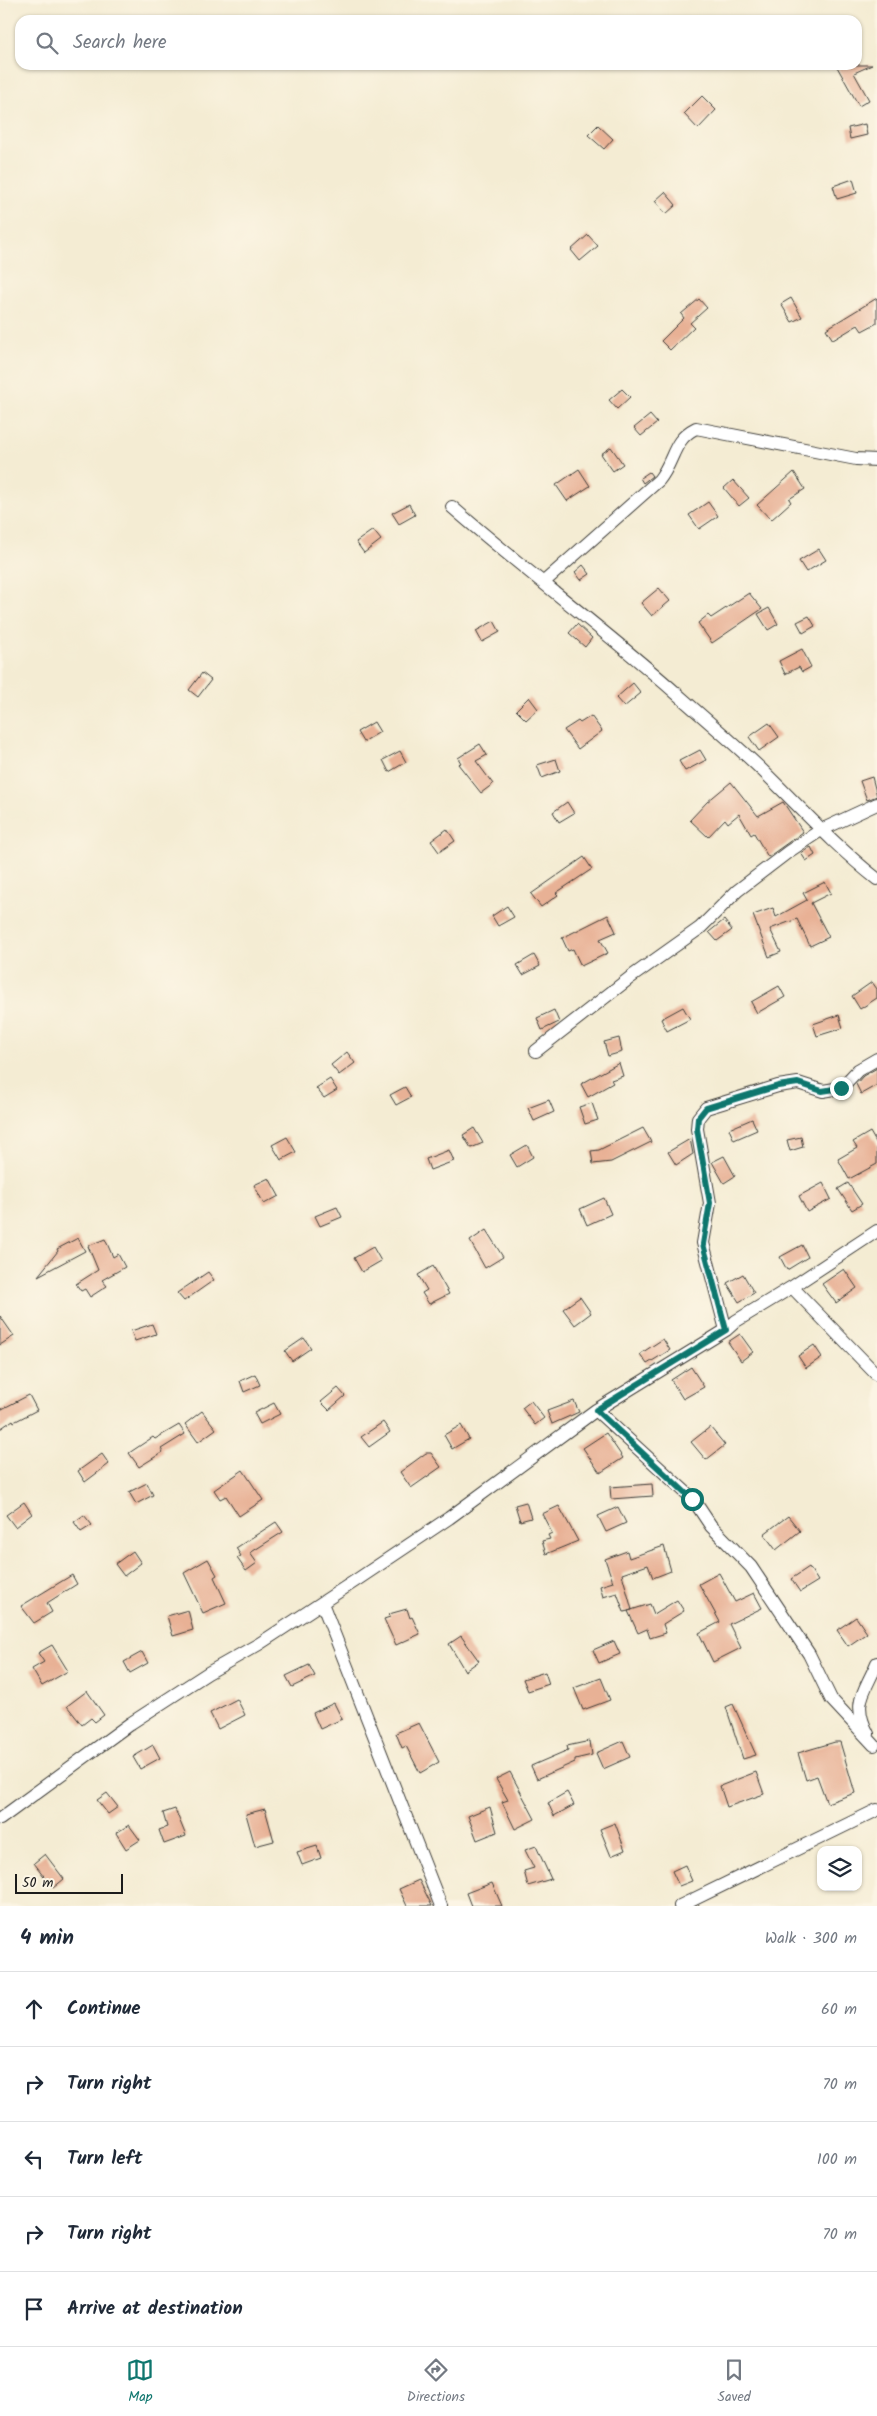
<!DOCTYPE html>
<meta charset="utf-8">
<style>
body{margin:0;font-family:Kalam,sans-serif;background:#f2f2f3;color:#1f2937}
.controls{position:absolute;right:15px;bottom:15px;display:grid;overflow:hidden;border-radius:10px;box-shadow:0 1px 4px #0004}
.controls button{width:45px;height:45px;display:grid;place-items:center;padding:0;border:0;border-bottom:1px solid #e0e1e3;background:#fff;color:#1f2937;font:25px sans-serif}
.scale{position:absolute;left:15px;bottom:12px;width:108px;box-sizing:border-box;padding-left:5px;border:2px solid #1c1c1c;border-top:0;font-size:14px;line-height:18px;white-space:nowrap;color:#1c1c1c;-webkit-text-stroke:4px #fcf5e5;paint-order:stroke}
.stop{position:absolute;width:15px;height:15px;margin:-11px;border:4px solid #0f766e;border-radius:50%;background:#fff}
.stop.end{background:#0f766e;border-color:#fff;box-shadow:0 1px 5px #0008}
.list{margin:0;padding:0;list-style:none}
h2{display:flex;justify-content:space-between;align-items:center;height:65px;margin:0;padding:0 20px;font-size:21px}
h2 small{font-size:16px;font-weight:400;color:#747a83}
.list li{display:grid;grid-template-columns:32px 1fr auto;gap:15px;align-items:center;box-sizing:border-box;height:75px;padding:0 20px;border-top:1px solid #e0e1e3}
.list b{display:block;font-size:19px;white-space:nowrap}
.list em{font-size:16px;font-style:normal;color:#747a83}
.icon{flex:none;width:28px;height:28px;fill:none;stroke:currentColor;stroke-width:2;stroke-linecap:round;stroke-linejoin:round}
.map{position:relative;flex:none;width:877px;height:1906px;overflow:hidden}
.search{position:absolute;background:#fff;box-shadow:0 1px 4px #0004;left:15px;right:15px;top:15px;height:55px;display:flex;align-items:center;gap:12px;box-sizing:border-box;padding:0 18px;border-radius:15px;color:#747a83;font-size:19px}
.sheet{height:440px;background:#fff}
nav{display:flex;justify-content:space-around;align-items:center;box-sizing:border-box;height:70px;border-top:1px solid #e0e1e3;background:#fff;font-size:14px;color:#747a83}
nav a{display:grid;justify-items:center;gap:2px}
nav .on{color:#0f766e}
.map>svg:first-child{display:block}
.building{fill:#e8b195}
.lines{fill:none;stroke-linecap:round;stroke-linejoin:round}
.minor-casing{stroke:#3c3b37;stroke-width:14}
.minor{stroke:#fff;stroke-width:12}
.route{stroke:#0f766e;stroke-width:6}
</style>
<div class="map">
<svg width="877" height="1906" viewBox="0 0 877 1906">
<rect width="100%" height="100%" fill="#fcf5e5"/>
<filter id="ink" filterUnits="userSpaceOnUse"><feTurbulence type="fractalNoise" baseFrequency=".02" numOctaves="2"/><feDisplacementMap in="SourceGraphic" scale="10" xChannelSelector="R" yChannelSelector="G"/><feConvolveMatrix kernelMatrix="1 2 1 2 8 2 1 2 1" color-interpolation-filters="sRGB"/></filter>
<filter id="wash" filterUnits="userSpaceOnUse"><feTurbulence type="fractalNoise" baseFrequency=".0096" numOctaves="4" result="noise"/><feDisplacementMap in="SourceGraphic" scale="20" xChannelSelector="R" yChannelSelector="G"/><feGaussianBlur stdDeviation="1.12" result="paint"/><feColorMatrix in="noise" values="0 0 0 0 0 0 0 0 0 0 0 0 0 0 0 0 0 1.4 0 .05"/><feComposite in="paint" operator="in"/></filter>
<g filter="url(#wash)">
<rect width="100%" height="100%" fill="#f4ecd3"/>
<g id="blocks">
<!-- building -->
<path class="building" d="M836,65H872L854,73L869,100L859,106Z
M702,96L716,110L698,129L684,114Z
M865,124L867,135L850,139L848,128Z
M598,125L613,139L604,149L588,135Z
M853,179L857,193L837,199L833,186Z
M665,192L676,205L666,214L655,201Z
M588,235L598,246L580,261L571,250Z
M791,298L802,317L792,322L781,304Z
M877,298V323L862,331L858,325L833,340L826,329Z
M699,299L707,308L690,323L694,327L670,350L661,341L684,318L681,314Z
M622,389L630,397L617,409L609,400Z
M650,415L657,423L641,436L634,428Z
M611,447L623,464L613,471L601,454Z
M579,469L590,486L567,501L556,485Z
M649,472L652,476L643,483L640,478Z
M794,472L805,489L789,499L791,502L771,520L757,505Z
M733,480L749,498L739,506L724,488Z
M708,502L718,516L699,529L689,515Z
M409,504L415,515L399,524L392,513Z
M373,530L381,540L364,553L356,542Z
M819,549L826,560L806,572L799,561Z
M583,565L590,574L581,580L575,572Z
M659,588L670,601L652,616L641,603Z
M749,593L762,609L712,643L698,623L708,615L711,618Z
M769,608L778,624L768,630L758,614Z
M809,616L815,626L803,633L797,622Z
M494,621L500,632L482,642L476,631Z
M577,624L592,638L585,647L569,633Z
M802,649L811,667L802,672L799,667L785,674L779,661Z
M202,673L211,680L198,697L189,690Z
M633,683L641,693L624,707L616,698Z
M529,697L538,709L526,720L516,710Z
M591,716L602,731L578,749L564,730L578,721L580,723Z
M374,722L380,732L363,742L357,732Z
M769,723L779,737L759,751L749,737Z
M480,744L487,755L476,761L493,784L481,793L458,764L461,763L458,758Z
M700,750L706,760L685,771L679,761Z
M400,751L406,762L389,772L383,760Z
M556,759L560,771L542,778L537,765Z
M872,777L877,796L867,800L860,781Z
M731,782L758,816L783,802L803,832L768,857L754,833L751,835L739,814L728,823L725,819L708,837L690,820L707,802Z
M567,802L574,813L559,822L553,812Z
M447,829L455,841L439,852L431,841Z
M811,847L815,855L806,861L801,853Z
M584,857L592,869L556,893L558,895L541,907L531,894Z
M825,882L831,893L811,903L829,937L810,946L797,919L770,929L781,952L769,957L753,915L773,908L776,917L807,900L803,893Z
M507,906L514,917L498,926L492,916Z
M608,915L616,932L600,939L608,953L581,966L573,949L568,951L562,938Z
M724,920L732,930L717,941L709,932Z
M534,955L540,966L523,975L517,965Z
M872,982L877,989V998L860,1009L852,996Z
M779,986L785,997L757,1013L751,1002Z
M683,1007L690,1019L667,1031L661,1019Z
M554,1010L559,1022L542,1030L537,1018Z
M839,1015L843,1028L817,1036L813,1024Z
M619,1038L622,1052L608,1056L604,1042Z
M347,1052L355,1063L339,1075L331,1065Z
M619,1063L623,1076L611,1080L613,1083L588,1097L581,1084Z
M877,1068V1085L861,1094L856,1084L863,1076Z
M330,1079L337,1090L324,1098L316,1088Z
M405,1087L411,1097L396,1105L390,1095Z
M549,1100L554,1112L534,1121L528,1108Z
M592,1103L598,1120L585,1124L579,1107Z
M752,1119L757,1130L734,1140L729,1129Z
M474,1128L483,1143L471,1148L463,1135Z
M643,1128L651,1142L611,1162L593,1164L591,1151L599,1150Z
M870,1132L877,1144V1164L849,1179L838,1159L857,1148L853,1142Z
M287,1137L296,1152L281,1160L272,1145Z
M801,1137L803,1147L790,1151L787,1140Z
M690,1139L693,1154L676,1165L668,1152Z
M527,1145L533,1157L517,1167L510,1155Z
M449,1150L454,1161L430,1170L426,1159Z
M724,1156L735,1176L724,1183L712,1162Z
M269,1178L279,1196L264,1204L254,1185Z
M823,1183L831,1199L807,1212L799,1196Z
M848,1183L862,1204L852,1210L838,1189Z
M604,1198L611,1214L587,1225L580,1209Z
M337,1207L342,1217L320,1226L315,1216Z
M486,1230L503,1257L485,1268L470,1241Z
M78,1238L85,1251L38,1276L58,1251L57,1249Z
M105,1239L113,1257L118,1254L125,1267L102,1280L107,1286L90,1297L85,1289L81,1291L76,1284L98,1270L88,1246Z
M802,1245L808,1257L787,1270L780,1257Z
M373,1247L381,1261L362,1272L354,1258Z
M433,1266L449,1294L429,1304L422,1293L427,1290L418,1275Z
M844,1269L857,1288L836,1303L822,1284Z
M208,1272L214,1280L184,1301L177,1293Z
M743,1274L754,1293L739,1302L727,1283Z
M580,1297L591,1313L575,1325L563,1309Z
M0,1316L14,1336L0,1345Z
M152,1324L156,1334L135,1341L131,1331Z
M740,1334L753,1352L741,1361L728,1342Z
M304,1338L311,1348L292,1361L285,1351Z
M663,1339L670,1350L647,1364L640,1354Z
M814,1345L822,1357L806,1368L798,1356Z
M691,1367L704,1387L683,1399L671,1380Z
M255,1374L260,1385L244,1392L240,1381Z
M338,1388L345,1396L329,1410L321,1402Z
M29,1395L37,1410L14,1422L13,1420L0,1429V1410Z
M531,1401L544,1418L535,1425L522,1408Z
M574,1401L579,1412L552,1424L547,1411Z
M274,1403L280,1414L260,1424L254,1413Z
M202,1411L216,1429L198,1442L185,1424Z
M383,1422L390,1432L369,1447L361,1437Z
M179,1425L185,1434L161,1449L163,1452L139,1467L129,1453L153,1437L155,1439Z
M461,1425L469,1439L452,1449L444,1435Z
M710,1427L725,1445L706,1460L691,1442Z
M606,1433L623,1458L600,1473L583,1448Z
M426,1453H431L441,1467L411,1488L400,1472Z
M102,1454L109,1464L85,1482L78,1471Z
M243,1470L263,1500L239,1516L226,1496L220,1499L214,1490Z
M147,1483L153,1495L136,1504L129,1492Z
M652,1484L653,1496L611,1499L610,1487Z
M24,1502L32,1514L15,1527L6,1515Z
M526,1502L531,1518L520,1521L515,1505Z
M559,1506L578,1541L546,1554L542,1541L550,1539L548,1535L552,1533L542,1514Z
M618,1507L626,1523L606,1532L598,1516Z
M84,1515L92,1525L81,1532L74,1522Z
M788,1516L800,1531L776,1550L764,1534Z
M276,1522L283,1532L250,1553L257,1563L246,1571L237,1558L241,1556L236,1548Z
M664,1546L671,1571L653,1578L648,1565L622,1574L632,1610L624,1612L617,1593L603,1597L600,1586L613,1582L605,1559L627,1551L629,1558Z
M133,1551L141,1563L124,1576L115,1564Z
M208,1559L217,1575L214,1577L226,1603L203,1613L184,1573Z
M809,1567L818,1581L800,1592L791,1579Z
M719,1573L735,1602L754,1593L762,1608L729,1624L741,1648L713,1662L699,1633L720,1622L699,1584Z
M72,1575L77,1584L47,1603L52,1612L34,1623L21,1606Z
M677,1600L684,1611L663,1624L666,1633L650,1638L647,1629L638,1633L628,1611L650,1604L654,1614Z
M407,1609L410,1618L412,1617L420,1634L396,1645L384,1619L390,1617L389,1614Z
M188,1610L193,1630L173,1636L167,1616Z
M856,1617L867,1633L848,1646L837,1630Z
M461,1636L479,1661L465,1671L449,1644Z
M614,1641L620,1654L599,1663L593,1650Z
M52,1645L68,1671L42,1686L32,1669L44,1662L38,1653Z
M142,1652L148,1663L130,1673L124,1662Z
M309,1665L315,1676L292,1687L286,1676Z
M545,1672L549,1684L528,1691L523,1679Z
M601,1678L610,1700L583,1710L574,1688Z
M87,1691L104,1715L95,1722L91,1718L82,1725L67,1706Z
M237,1699L245,1715L218,1729L210,1713Z
M334,1703L342,1719L320,1729L313,1713Z
M733,1704L756,1755L743,1759L726,1707Z
M419,1723L439,1762L420,1773L406,1746L402,1748L396,1733Z
M590,1741L592,1755L575,1759V1762L537,1779L531,1766L568,1750L567,1746Z
M623,1741L630,1757L603,1769L596,1753Z
M835,1742H840L855,1793L827,1803L817,1776L806,1780L798,1753Z
M153,1745L160,1758L140,1769L133,1757Z
M510,1772L535,1819L515,1829L502,1802L508,1800L496,1779Z
M756,1772L764,1794L727,1807L720,1786Z
M567,1792L574,1805L554,1816L548,1803Z
M107,1793L118,1807L108,1814L97,1800Z
M490,1807L497,1832L477,1840L468,1816Z
M175,1809L186,1836L164,1844L159,1830L167,1827L163,1813Z
M265,1809L274,1841L255,1846L246,1814Z
M615,1823L625,1850L611,1856L600,1829Z
M129,1825L140,1840L126,1849L116,1833Z
M317,1846L321,1858L302,1865L297,1852Z
M536,1846L551,1879L528,1886L524,1871L534,1868L525,1850Z
M45,1854L64,1879L53,1888L34,1863Z
M685,1865L692,1881L679,1886L672,1871Z
M419,1880L432,1906H407L399,1889Z
M492,1883L502,1906H471L466,1893Z"/>
</g>
</g>
<g filter="url(#ink)">
<use href="#blocks" fill-opacity="0" stroke="#3c3b37" stroke-width="1"/>
<g class="lines">
<!-- minor casing -->
<g class="minor-casing">
<path id="minor" d="M452,507C525,571 604,629 677,694C705,719 734,743 762,770C800,807 835,846 877,879
M544,582L659,480C675,460 672,440 696,428L856,459L877,460
M536,1051L631,977L700,928L737,891L788,852L821,830L877,804
M792,1287L877,1375
M726,1330L703,1243L710,1203L697,1129L698,1118L706,1108L778,1086L798,1083L823,1091L841,1088L858,1070L877,1059
M596,1410L693,1499L711,1526L751,1567L809,1654L831,1699L874,1745
M322,1603L441,1906
M868,1734C851,1702 865,1692 877,1663
M0,1819L131,1723L208,1673L259,1644L358,1579L449,1518L596,1410L726,1330L736,1321L792,1287L877,1231
M680,1906L877,1810"/>
</g>
<!-- minor -->
<use href="#minor" class="minor"/>
</g>
</g>
<g class="lines" filter="url(#ink)">
<!-- route -->
<path class="route" d="M692,1499L596,1410L726,1330L703,1244L710,1203L697,1129L698,1118L706,1108L778,1086L798,1083L822,1091L841,1088"/>
</g>
</svg>
<div class="controls">
<button><svg class="icon" aria-label="layers" viewBox="0 0 24 24"><path d="M12 4l9 5-9 5-9-5zM3 14l9 5 9-5"/></svg></button>
</div>
<div class="scale">50 m</div>
<div class="stop" style="left:692px;top:1499px"></div>
<div class="stop end" style="left:841px;top:1088px"></div>
<div class="search"><svg class="icon" aria-label="search" viewBox="0 0 24 24"><circle cx="10" cy="10" r="6"/><path d="M15 15l6 6"/></svg>Search here</div>
</div>
<section class="sheet">
<h2>4 min<small>Walk · 300 m</small></h2>
<ul class="list">
<li><svg class="icon" aria-label="ahead" viewBox="0 0 24 24"><path d="M12 20V5M6 11l6-6 6 6"/></svg><div><b>Continue</b></div><em>60 m</em></li>
<li><svg class="icon" aria-label="right" viewBox="0 0 24 24"><path d="M7 20v-9h11M14 6l5 5-5 5"/></svg><div><b>Turn right</b></div><em>70 m</em></li>
<li><svg class="icon" aria-label="left" viewBox="0 0 24 24"><path d="M17 20v-9H6M10 6l-5 5 5 5"/></svg><div><b>Turn left</b></div><em>100 m</em></li>
<li><svg class="icon" aria-label="right" viewBox="0 0 24 24"><path d="M7 20v-9h11M14 6l5 5-5 5"/></svg><div><b>Turn right</b></div><em>70 m</em></li>
<li><svg class="icon" aria-label="arrive" viewBox="0 0 24 24"><path d="M6 21V4h12l-3 4 3 4H6"/></svg><div><b>Arrive at destination</b></div></li>
</ul>
</section>
<nav>
<a class="on"><svg class="icon" aria-label="map" viewBox="0 0 24 24"><path d="M3 6l6-2 6 2 6-2v14l-6 2-6-2-6 2zM9 4v14M15 6v14"/></svg>Map</a>
<a><svg class="icon" aria-label="directions" viewBox="0 0 24 24"><path d="M12 3l9 9-9 9-9-9zM9 14v-3h6M13 9l2 2-2 2"/></svg>Directions</a>
<a><svg class="icon" aria-label="saved" viewBox="0 0 24 24"><path d="M7 4h10v16l-5-4-5 4z"/></svg>Saved</a>
</nav>
